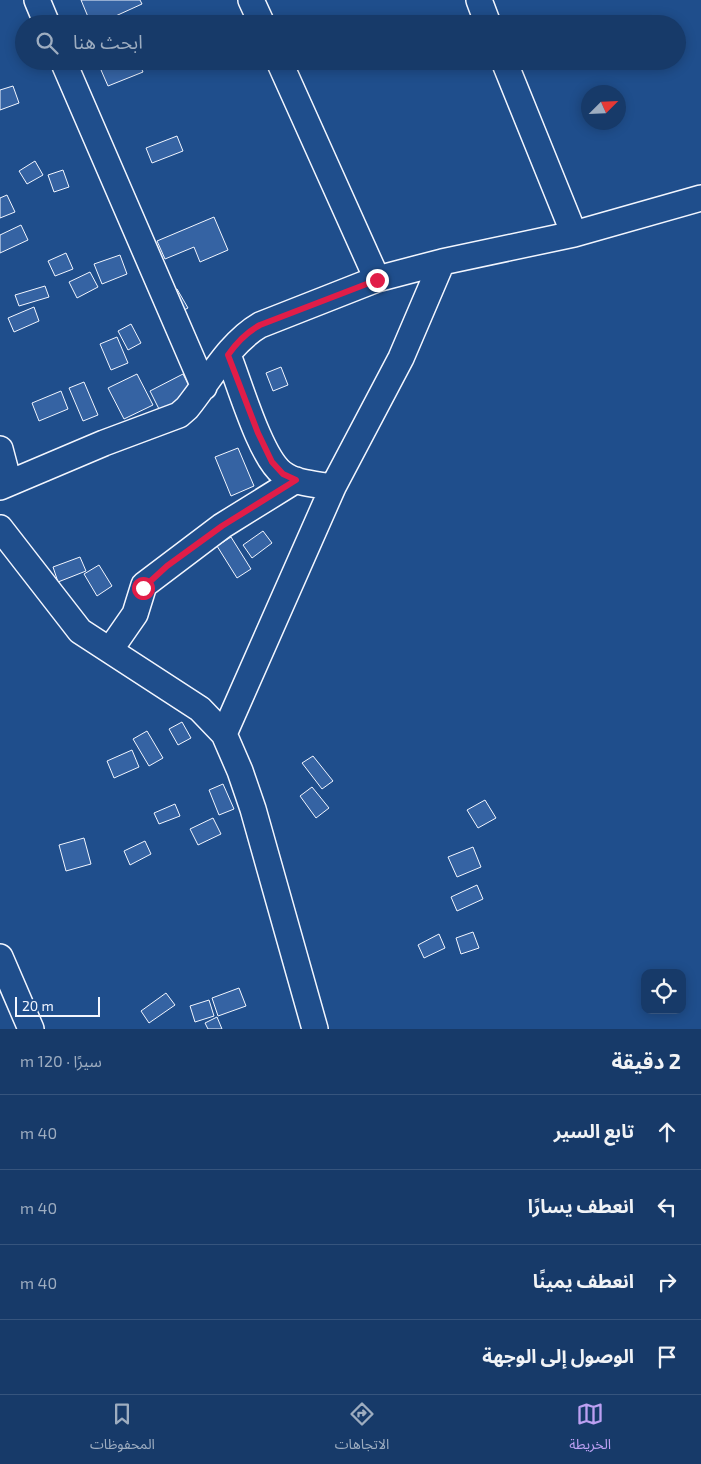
<!DOCTYPE html>
<html lang="ar">
<meta charset="utf-8">
<style>
body{margin:0;font-family:"Exo 2","Noto Sans Arabic",sans-serif;background:#244571;color:#f1f3f6;direction:rtl}
.controls{position:absolute;right:15px;bottom:15px;display:grid;overflow:hidden;border-radius:10px;box-shadow:0 2px 12px #0003}
.controls button{width:45px;height:45px;display:grid;place-items:center;padding:0;border:0;border-bottom:1px solid #36547d;background:#173a69;color:#f1f3f6;font:25px sans-serif}
.compass{position:absolute;left:581px;top:85px;width:45px;height:45px;border-radius:50%;background:#173a69;box-shadow:0 2px 12px #0003;rotate:66deg}
.scale{position:absolute;left:15px;bottom:12px;width:85px;box-sizing:border-box;padding-left:5px;border:2px solid #f2f6ff;border-top:0;font-size:14px;line-height:18px;white-space:nowrap;color:#f2f6ff;-webkit-text-stroke:4px #1f4e8c;paint-order:stroke}
.stop{position:absolute;width:15px;height:15px;margin:-11px;border:4px solid #e11d48;border-radius:50%;background:#fff}
.stop.end{background:#e11d48;border-color:#fff;box-shadow:0 1px 5px #0008}
.list{margin:0;padding:0;list-style:none}
h2{display:flex;justify-content:space-between;align-items:center;height:65px;margin:0;padding:0 20px;font-size:21px}
h2 small{font-size:16px;font-weight:400;color:#9eadc0}
.list li{display:grid;grid-template-columns:32px 1fr auto;gap:15px;align-items:center;box-sizing:border-box;height:75px;padding:0 20px;border-top:1px solid #36547d}
.list b{display:block;font-size:19px;white-space:nowrap}
.list em{font-size:16px;font-style:normal;color:#9eadc0}
.icon{flex:none;width:28px;height:28px;fill:none;stroke:currentColor;stroke-width:2;stroke-linecap:round;stroke-linejoin:round}
.map{position:relative;flex:none;width:701px;height:1029px;overflow:hidden;direction:ltr}
.search{position:absolute;background:#173a69;box-shadow:0 2px 12px #0003;left:15px;right:15px;top:15px;height:55px;display:flex;align-items:center;gap:12px;box-sizing:border-box;padding:0 18px;border-radius:28px;color:#9eadc0;font-size:19px}
.sheet{height:365px;background:#173a69}
nav{display:flex;justify-content:space-around;align-items:center;box-sizing:border-box;height:70px;border-top:1px solid #36547d;background:#173a69;font-size:14px;color:#9eadc0}
nav a{display:grid;justify-items:center;gap:2px}
nav .on{color:#bca0f2}
.map>svg:first-child{display:block}
.building{fill:#3563a3;stroke:#f2f6ff}
.lines{fill:none;stroke-linecap:round;stroke-linejoin:round}
.minor-casing{stroke:#f2f6ff;stroke-width:28}
.minor{stroke:#1f4e8c;stroke-width:25}
.route{stroke:#e11d48;stroke-width:6}
</style>
<div class="map">
<svg width="701" height="1029" viewBox="0 0 701 1029">
<rect width="100%" height="100%" fill="#1f4e8c"/>
<!-- building -->
<path class="building" d="M81,0H140L142,4L98,24H91Z
M121,61H138L143,72L108,86L101,70Z
M13,86L19,103L0,110V90Z
M177,136L183,151L152,163L146,148Z
M35,161L43,175L27,184L19,171Z
M63,170L69,187L54,192L48,175Z
M7,195L15,212L0,218V198Z
M214,217L228,250L200,262L194,247L165,259L157,241Z
M21,225L28,240L0,253V235Z
M66,253L73,269L55,276L48,261Z
M120,255L127,274L102,284L94,264Z
M90,272L98,287L77,298L69,282Z
M45,286L49,297L19,306L15,295Z
M177,289L188,308L180,312L169,293Z
M34,307L39,321L14,332L8,318Z
M131,324L141,343L128,350L118,331Z
M117,337L128,363L111,370L100,344Z
M281,367L288,385L273,391L266,373Z
M137,374L153,405L124,419L108,388Z
M183,374L195,398L162,415L150,391Z
M84,382L98,415L83,421L69,388Z
M61,391L68,409L39,421L32,403Z
M238,448L254,486L231,496L215,457Z
M263,531L272,543L252,558L243,545Z
M231,537L251,569L237,578L217,546Z
M80,557L86,571L58,582L53,567Z
M99,565L112,586L97,596L84,574Z
M182,722L191,738L178,745L169,729Z
M147,731L163,758L149,766L133,739Z
M132,750L139,767L114,778L107,761Z
M313,756L333,781L322,789L302,763Z
M223,784L234,809L219,815L209,790Z
M312,787L329,808L316,818L300,796Z
M485,800L496,818L478,828L467,810Z
M175,804L180,816L159,824L154,813Z
M213,818L221,834L198,845L190,829Z
M84,838L91,864L66,871L59,845Z
M145,841L151,854L130,865L124,851Z
M473,847L481,867L457,877L448,857Z
M477,885L483,899L457,911L451,897Z
M473,932L479,948L461,954L456,938Z
M439,934L445,948L424,958L418,945Z
M239,988L246,1006L218,1016L212,998Z
M166,993L175,1005L149,1023L141,1011Z
M209,1000L214,1016L195,1022L190,1006Z
M217,1017L222,1029H208L205,1023Z"/>
<g class="lines">
<!-- minor casing -->
<g class="minor-casing">
<path id="minor" d="M37,0L47,24
M251,0L262,24
M479,0L488,24
M63,61L204,387
M279,61L377,279
M504,61L574,234
M228,355C239,382 260,456 282,473C296,484 316,484 333,487
M0,449L9,483
M0,487L104,443L179,415L187,408C209,381 229,343 260,325L377,279L442,262L574,234L701,198
M0,528L80,631L200,709L224,734L240,771L253,809L315,1029
M110,650L135,614L144,585L222,526L296,480
M224,734L333,487L401,358L442,262
M0,957L31,1029"/>
</g>
<!-- minor -->
<use href="#minor" class="minor"/>
</g>
<g class="lines">
<!-- route -->
<path class="route" d="M143,588L167,566L222,526L296,480L283,474L272,462L258,433L228,355C237,342 247,332 260,325L377,280"/>
</g>
</svg>
<div class="controls">
<button><svg class="icon" aria-label="locate" viewBox="0 0 24 24"><circle cx="12" cy="12" r="6"/><path d="M12 2v4M12 18v4M2 12h4M18 12h4"/></svg></button>
</div>
<svg class="compass" viewBox="-18 -18 36 36"><path d="M0-13l5 13h-10z" fill="#e53935"/><path d="M0 13l5-13h-10z" fill="#9eadc0"/></svg>
<div class="scale">20 m</div>
<div class="stop" style="left:143px;top:588px"></div>
<div class="stop end" style="left:377px;top:280px"></div>
<div class="search"><svg class="icon" aria-label="search" viewBox="0 0 24 24"><circle cx="10" cy="10" r="6"/><path d="M15 15l6 6"/></svg>ابحث هنا</div>
</div>
<section class="sheet">
<h2>2 دقيقة<small>سيرًا · 120 m</small></h2>
<ul class="list">
<li><svg class="icon" aria-label="ahead" viewBox="0 0 24 24"><path d="M12 20V5M6 11l6-6 6 6"/></svg><div><b>تابع السير</b></div><em>40 m</em></li>
<li><svg class="icon" aria-label="left" viewBox="0 0 24 24"><path d="M17 20v-9H6M10 6l-5 5 5 5"/></svg><div><b>انعطف يسارًا</b></div><em>40 m</em></li>
<li><svg class="icon" aria-label="right" viewBox="0 0 24 24"><path d="M7 20v-9h11M14 6l5 5-5 5"/></svg><div><b>انعطف يمينًا</b></div><em>40 m</em></li>
<li><svg class="icon" aria-label="arrive" viewBox="0 0 24 24"><path d="M6 21V4h12l-3 4 3 4H6"/></svg><div><b>الوصول إلى الوجهة</b></div></li>
</ul>
</section>
<nav>
<a class="on"><svg class="icon" aria-label="map" viewBox="0 0 24 24"><path d="M3 6l6-2 6 2 6-2v14l-6 2-6-2-6 2zM9 4v14M15 6v14"/></svg>الخريطة</a>
<a><svg class="icon" aria-label="directions" viewBox="0 0 24 24"><path d="M12 3l9 9-9 9-9-9zM9 14v-3h6M13 9l2 2-2 2"/></svg>الاتجاهات</a>
<a><svg class="icon" aria-label="saved" viewBox="0 0 24 24"><path d="M7 4h10v16l-5-4-5 4z"/></svg>المحفوظات</a>
</nav>
